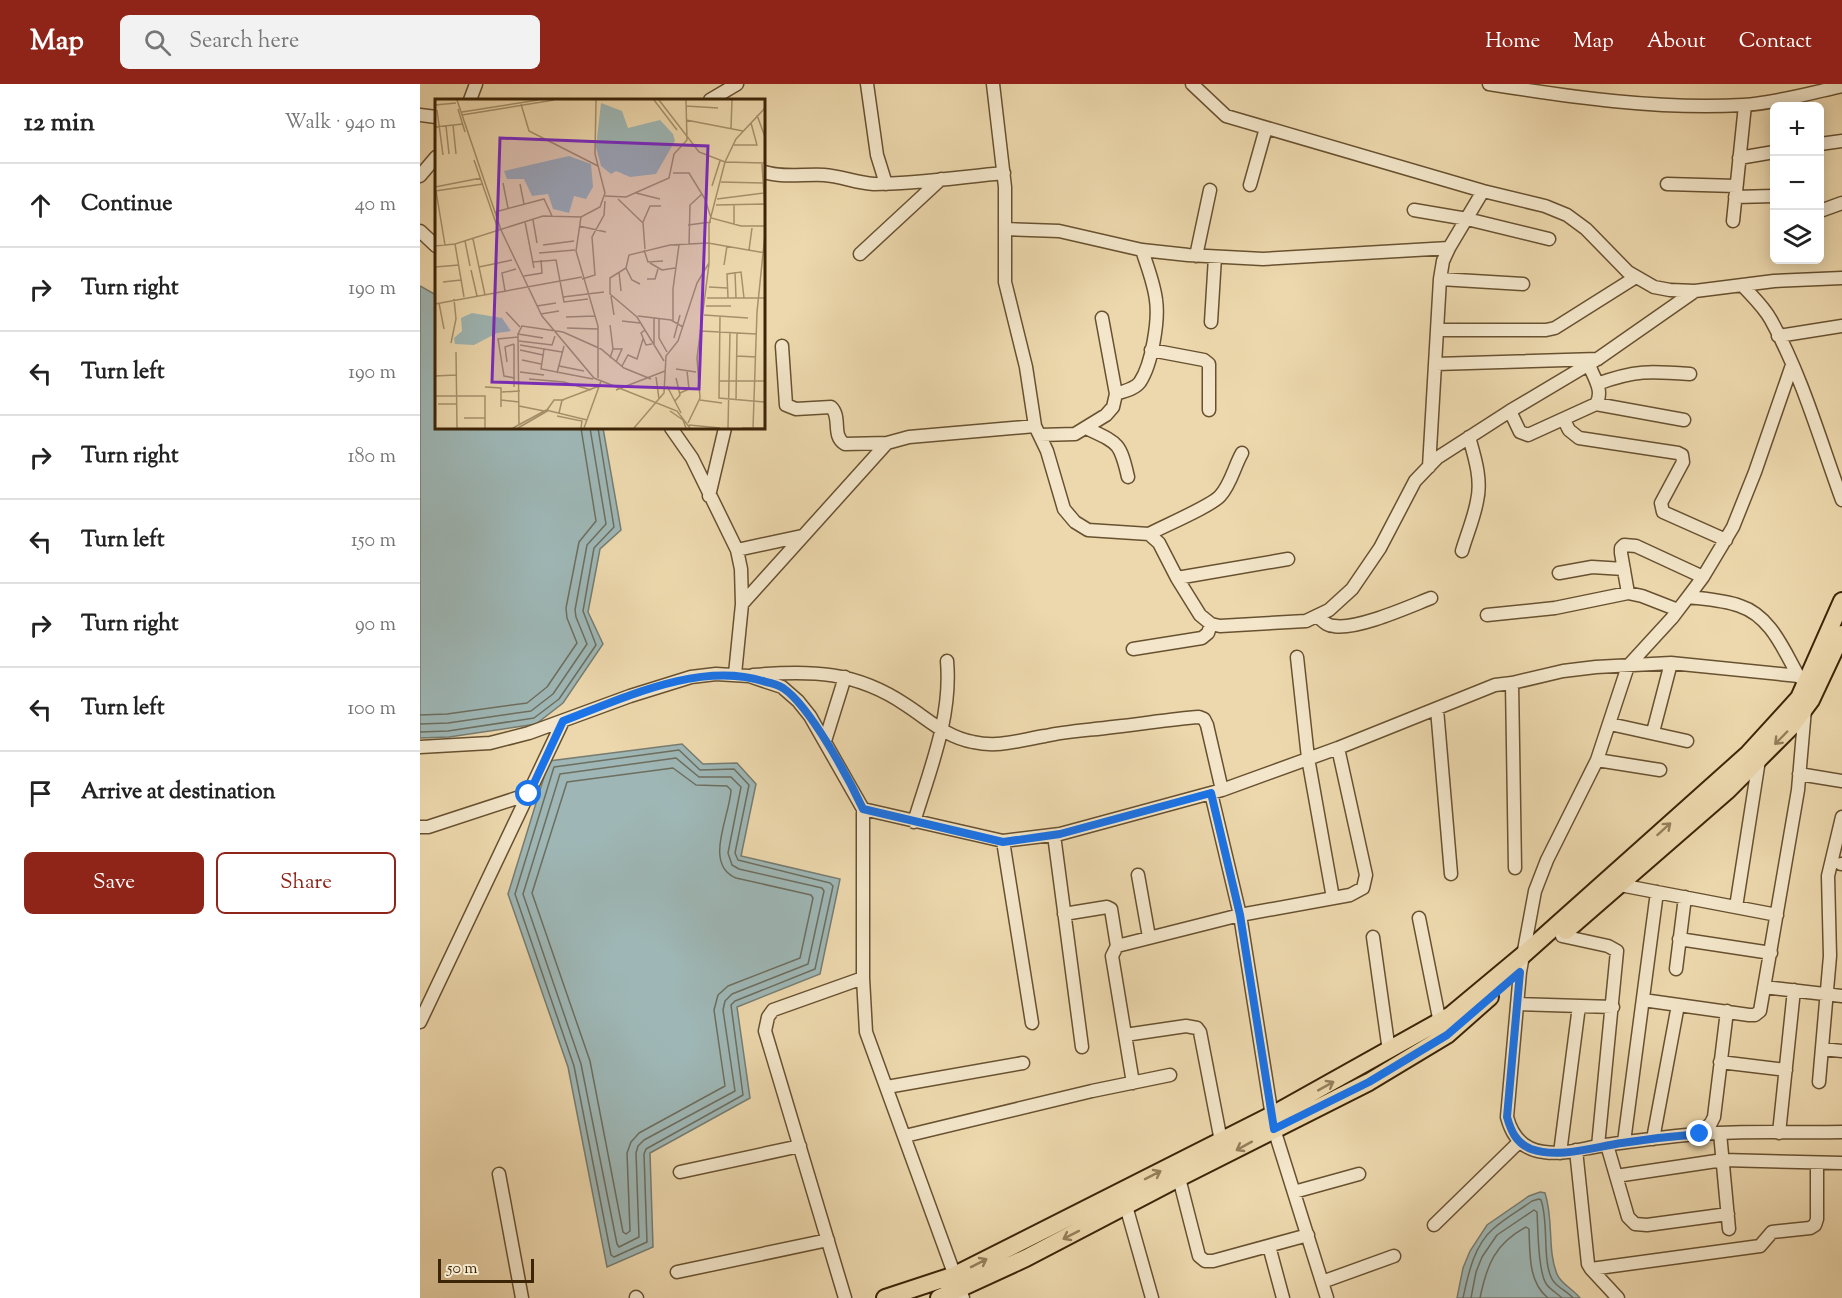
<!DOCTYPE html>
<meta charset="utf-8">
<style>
body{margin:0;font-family:"Sorts Mill Goudy",serif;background:#f2f2f2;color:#222}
.controls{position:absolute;right:18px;top:18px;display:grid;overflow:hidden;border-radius:9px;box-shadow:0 3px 15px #0003}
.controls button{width:54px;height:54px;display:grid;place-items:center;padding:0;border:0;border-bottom:2px solid #e0e0e0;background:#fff;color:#222;font:30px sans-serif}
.scale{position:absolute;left:18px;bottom:15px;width:96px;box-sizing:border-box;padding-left:6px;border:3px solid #3c2407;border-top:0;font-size:16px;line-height:21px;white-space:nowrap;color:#3c2407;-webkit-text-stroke:4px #f3e6ca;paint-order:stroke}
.stop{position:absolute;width:18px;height:18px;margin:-14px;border:4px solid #1a73e8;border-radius:50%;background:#fff}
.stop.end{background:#1a73e8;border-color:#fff;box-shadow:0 2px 6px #0008}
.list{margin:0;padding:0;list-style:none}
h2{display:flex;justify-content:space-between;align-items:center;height:78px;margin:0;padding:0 24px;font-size:26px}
h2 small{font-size:20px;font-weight:400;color:#767676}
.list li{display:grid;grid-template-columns:39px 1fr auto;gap:18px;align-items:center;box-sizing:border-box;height:84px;padding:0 24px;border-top:2px solid #e0e0e0}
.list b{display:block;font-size:22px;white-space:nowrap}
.list em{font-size:20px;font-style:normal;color:#767676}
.actions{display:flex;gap:12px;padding:18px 24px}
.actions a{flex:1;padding:14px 0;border:2px solid #8f2418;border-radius:9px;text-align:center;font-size:21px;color:#8f2418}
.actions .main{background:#8f2418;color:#fff}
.icon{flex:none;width:33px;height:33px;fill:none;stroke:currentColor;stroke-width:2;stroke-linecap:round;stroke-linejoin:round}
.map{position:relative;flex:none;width:1422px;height:1214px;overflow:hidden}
header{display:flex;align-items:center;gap:36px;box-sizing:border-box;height:84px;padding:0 30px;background:#8f2418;color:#fff}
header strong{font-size:28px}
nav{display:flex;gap:33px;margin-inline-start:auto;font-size:21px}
.search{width:420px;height:54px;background:#f2f2f2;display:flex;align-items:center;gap:15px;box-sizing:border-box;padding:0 21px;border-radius:9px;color:#767676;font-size:22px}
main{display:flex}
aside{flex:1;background:#fff}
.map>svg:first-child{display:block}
.water{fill:#9eb7b6;stroke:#777c70;stroke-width:1.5}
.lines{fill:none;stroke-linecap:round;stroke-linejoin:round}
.shore{stroke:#6d6e5e;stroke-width:1.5}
.minor-casing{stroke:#685130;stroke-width:15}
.major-casing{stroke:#3c2407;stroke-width:20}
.minor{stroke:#f3e6ca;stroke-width:12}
.major{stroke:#edd8ad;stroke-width:16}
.oneway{stroke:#947e5a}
.route{stroke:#1a73e8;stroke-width:8}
.inset-road{fill:none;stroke:#a6906b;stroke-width:1.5}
.view{fill:#7b2cbf;fill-opacity:0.15;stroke:#7b2cbf;stroke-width:3}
.inset-edge{fill:none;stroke:#3c2407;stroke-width:3}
</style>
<header>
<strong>Map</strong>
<div class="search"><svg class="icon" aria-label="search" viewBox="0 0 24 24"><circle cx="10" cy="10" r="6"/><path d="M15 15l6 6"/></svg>Search here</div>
<nav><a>Home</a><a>Map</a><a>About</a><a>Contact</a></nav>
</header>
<main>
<aside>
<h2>12 min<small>Walk · 940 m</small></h2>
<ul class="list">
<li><svg class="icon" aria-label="ahead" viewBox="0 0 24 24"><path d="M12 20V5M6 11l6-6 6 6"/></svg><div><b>Continue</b></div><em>40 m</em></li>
<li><svg class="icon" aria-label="right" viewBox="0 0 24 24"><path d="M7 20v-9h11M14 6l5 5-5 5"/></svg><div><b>Turn right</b></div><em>190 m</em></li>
<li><svg class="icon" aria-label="left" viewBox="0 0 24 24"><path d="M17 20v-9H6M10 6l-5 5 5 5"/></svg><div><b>Turn left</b></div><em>190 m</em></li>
<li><svg class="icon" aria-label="right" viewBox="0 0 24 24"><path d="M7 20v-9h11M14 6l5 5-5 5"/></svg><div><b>Turn right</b></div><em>180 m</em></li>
<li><svg class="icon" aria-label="left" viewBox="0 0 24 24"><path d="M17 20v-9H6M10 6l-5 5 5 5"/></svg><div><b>Turn left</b></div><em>150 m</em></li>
<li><svg class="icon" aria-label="right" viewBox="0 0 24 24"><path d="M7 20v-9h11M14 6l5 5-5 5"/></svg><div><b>Turn right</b></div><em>90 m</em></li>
<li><svg class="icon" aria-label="left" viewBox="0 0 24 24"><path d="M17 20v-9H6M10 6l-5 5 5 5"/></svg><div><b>Turn left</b></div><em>100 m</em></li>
<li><svg class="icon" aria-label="arrive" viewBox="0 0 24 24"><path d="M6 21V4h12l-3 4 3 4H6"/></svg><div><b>Arrive at destination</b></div></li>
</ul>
<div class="actions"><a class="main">Save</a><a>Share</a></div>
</aside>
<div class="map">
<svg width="1422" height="1214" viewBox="0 0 1422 1214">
<rect width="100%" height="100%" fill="#edd8ad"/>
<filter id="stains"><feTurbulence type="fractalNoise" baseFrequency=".00333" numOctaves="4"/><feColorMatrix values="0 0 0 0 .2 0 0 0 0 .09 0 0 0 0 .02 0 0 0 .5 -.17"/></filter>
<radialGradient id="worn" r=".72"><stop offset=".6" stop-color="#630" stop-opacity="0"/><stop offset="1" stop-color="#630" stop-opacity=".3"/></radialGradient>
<!-- water -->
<path class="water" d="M0,202L16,211V344H183L201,446L180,465L168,528L183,560L143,619L116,640L29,653L0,654Z
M262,660L283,680L317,679L336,700L321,772L420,795L400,890L317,923L330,1014L230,1069L233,1163L187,1183L148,983L88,810L129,677Z
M1120,1108L1125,1109C1134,1136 1127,1166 1137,1190C1140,1199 1154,1206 1160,1214H1037L1043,1184L1050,1167L1067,1141L1109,1112Z"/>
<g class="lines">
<!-- shore -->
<path class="shore" d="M0,631L27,630L107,619L127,603L157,559L147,534L146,524L159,458L176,437L161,344
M0,640L28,639L111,627L133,610L167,560L156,533L155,526L167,461L186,440L170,344
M0,648L28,647L114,634L139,615L176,561L163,527L174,464L194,443L178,344
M259,666L280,686L314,685L329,701L315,769L318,776L410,799L413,802L395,885L315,917L311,921L323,1011L226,1065L224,1070L227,1158L194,1173L191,1171L154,982L95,810L134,683Z
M256,674L279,693H311L321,703L308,769L312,781L319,785L402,804L404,807L388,880L312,910L305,917L303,926L315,1007L224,1056L218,1062L216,1069L219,1153L199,1163L197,1160L161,980L103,810L140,690Z
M253,684L276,701L307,702L311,706C310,732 283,780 316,794L391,811L393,814L380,874L308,902L298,911L294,926L305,1002L219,1049L211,1058L207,1069L210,1147L206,1150L203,1148L170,977L112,809L147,698Z
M1043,1214C1048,1191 1054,1161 1073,1145C1085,1134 1100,1126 1112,1117L1119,1115L1121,1116C1129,1138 1122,1177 1132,1195C1136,1203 1147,1207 1153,1214
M1051,1214L1056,1188L1062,1173L1077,1151L1114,1126L1117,1128C1118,1144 1118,1190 1127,1201C1131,1206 1138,1210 1142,1214
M1060,1214C1067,1180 1075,1160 1106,1143L1109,1145C1110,1169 1108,1198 1128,1214"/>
<!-- minor casing -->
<g class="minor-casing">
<path id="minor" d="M447,0L457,71L466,100
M573,0L585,103V198L606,283L615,342L627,367L644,425L655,438L668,446L729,450L739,459L757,494L780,531L791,540L800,542L886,537L909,526L932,505L960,464L995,397L1017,374L1090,327L1179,274L1275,207
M772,0L806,32L1063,107L1125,122L1147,131L1166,145L1208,188L1234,203L1250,206L1275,207L1354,197L1422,194
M1069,0C1150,13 1241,26 1323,21C1355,19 1391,9 1422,2
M50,16L56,0
M290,16L317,0
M0,31L16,33
M1400,60L1422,57
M1319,74L1354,68
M344,88C363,94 384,90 404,91C421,92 436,99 454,100C497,100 541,93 584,89
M0,92L16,73
M1247,100L1316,102
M830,101L846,44
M1315,113L1354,112
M994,126L1047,135L1129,155
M1400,127L1422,119
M1313,137L1325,21
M585,145L639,147L722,166L768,171L843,175L1029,164
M0,147L16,162
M440,170L521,95
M776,172L790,106
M1020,195L1103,200
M1322,201C1332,212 1344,223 1351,236C1382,292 1400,356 1422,416
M791,238L795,173
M1018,246H1126L1135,244L1216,193
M1358,252L1422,242
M362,262L366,321L376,325L411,323C422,333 411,352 425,360L467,359
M731,266L784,276L789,280V326
M1016,280L1178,275
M1372,281L1335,388L1313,443L1283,493L1268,513L1252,534L1208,582L1177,676L1127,776L1115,807L1100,888L1087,1033C1092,1052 1103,1066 1124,1068C1142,1071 1161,1065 1179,1062C1204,1058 1230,1055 1256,1052C1311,1046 1367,1049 1422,1048
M1177,300C1215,286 1230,287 1270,290
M696,310C704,307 715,305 720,298C732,280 739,236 736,216C734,199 727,182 722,166
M1176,320L1264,336
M1090,327L1100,348L1108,351L1176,320C1184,307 1174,294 1169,281
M1144,336L1149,346L1159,354L1258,369L1262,371L1263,378L1241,419L1243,428L1306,456
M251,344L272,374L317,466L321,485L322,520L315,590
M666,344C698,359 700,358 708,393
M620,351L655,350L686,331L693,323L696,310L682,234
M1009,383L1020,195L1023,177L1029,164L1063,107
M289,412L305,344
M729,450C744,442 791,422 800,412C811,400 814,383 822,369
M317,466L382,452
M1042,467C1047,450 1054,434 1057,417C1062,396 1055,374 1049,353
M1139,489L1172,483L1204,485
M757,494L868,475
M1208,509L1201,469V464L1204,461L1216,462L1283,493
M1268,513C1285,515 1304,516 1320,522C1351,532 1364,567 1379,593
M322,520L467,359L489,353L615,342
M1067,531L1135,524L1208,509L1222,512L1258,526
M898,533C903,537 907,542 914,542C937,546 988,523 1011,514
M713,565L782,554L788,549L791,540
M877,573L888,674L913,814
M333,591C391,586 436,587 486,621C509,636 526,653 553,658C579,664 600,656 625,652C647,647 671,646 693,643C722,640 751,635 779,633L784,635L787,641L802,706
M1092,599L1095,784
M1017,625L1031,790
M1190,640L1267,657
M1233,648L1251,579
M405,657L425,593
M0,663L70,659L109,649L210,612L271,593L296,590L329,592L362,603L378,617L390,632L443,725V894L446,948L543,1214
M1177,676L1240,686
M1379,690L1422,697
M791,709L820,831L854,1045L907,1214
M443,725L583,757L640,750L802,706L918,664L1075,601L1092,599L1143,587L1176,583L1251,579L1389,593
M494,738C510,685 532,633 527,577
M0,743H8L109,710
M634,751L662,963
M583,757L612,939
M1421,780H1422
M718,791L729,853
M1200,801L1357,831
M1316,823L1339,676
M644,830L687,823L691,825L697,862
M999,834L1020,939
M1142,852L1188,862L1197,867L1178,1062
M953,853L969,967
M1259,855L1351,869
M1256,885L1265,813
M1344,903L1422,912
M1223,916L1329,931H1335L1340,927L1378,706L1385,625
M1097,920L1193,923
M0,938L143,637
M705,951L766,942L777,944L780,948L801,1057
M1402,965L1422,967
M1300,978L1366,986
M1399,998L1410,872L1408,792L1422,733
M713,999L692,872L697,862L820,831L930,811L943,804L946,791L918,664
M467,1003L603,979
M1300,1049L1309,1145
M1359,1049L1374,906
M1280,1050L1291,1039L1294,1033L1307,927
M485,1052L672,1007L750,991
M1233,1055L1258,921
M1204,1058L1237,808
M1187,1061L1208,1133L1215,1140L1227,1141L1308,1130
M1156,1066L1168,1180L1171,1185L1340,1162L1352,1148L1390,1144L1395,1141L1397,1135V1079
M1140,1069L1159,922
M260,1088L380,1062
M79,1090L102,1214
M1196,1092L1303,1076L1422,1079
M759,1094L779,1172L785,1177H793L888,1151
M874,1108L939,1090
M706,1122L732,1214
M1014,1141L1099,1058
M849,1162L863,1214
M1171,1185L1198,1214
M257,1188L408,1156
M902,1198L974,1172
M216,1213L217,1214
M425,1214L345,947L348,933L353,926L443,894"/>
</g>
<!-- major casing -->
<g class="major-casing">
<path id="major" d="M1146,847L1307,707L1371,643L1391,616L1422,550
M465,1214L535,1191L852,1031L1031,931L1103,871L1328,670L1379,614L1422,517
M519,1214L606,1174L759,1094L949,998L1027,951L1070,913"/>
</g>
<!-- minor -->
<use href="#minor" class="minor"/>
<!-- major -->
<use href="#major" class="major"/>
</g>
<!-- one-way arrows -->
<defs><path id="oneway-shaft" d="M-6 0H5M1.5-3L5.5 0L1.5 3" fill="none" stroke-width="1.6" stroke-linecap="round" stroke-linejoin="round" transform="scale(1.5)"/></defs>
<g class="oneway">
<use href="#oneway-shaft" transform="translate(1361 654) rotate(134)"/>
<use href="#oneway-shaft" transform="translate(1244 745) rotate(-42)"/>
<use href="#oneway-shaft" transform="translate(906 1002) rotate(-29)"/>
<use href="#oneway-shaft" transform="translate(824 1062) rotate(151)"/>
<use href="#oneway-shaft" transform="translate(733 1091) rotate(-27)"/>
<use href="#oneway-shaft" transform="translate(651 1151) rotate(153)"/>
<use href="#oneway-shaft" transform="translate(559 1179) rotate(-27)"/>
</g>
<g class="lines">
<!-- route -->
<path class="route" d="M109,710L143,637C204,614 281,576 346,598C351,599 358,601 363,604C390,622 429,695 443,725L583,758L640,750L791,709L820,831L854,1045L949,998L1027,951L1100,888L1087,1033C1091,1047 1096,1059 1111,1065C1138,1075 1174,1063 1202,1059C1228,1055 1254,1052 1280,1050"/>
</g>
<!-- overview -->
<g transform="translate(15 15)">
<rect width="330" height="330" fill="#edd8ad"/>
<path d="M166,4L187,12L193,29L225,21L238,35L240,42L221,75L195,78L181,72L176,75L166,67L161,48ZM134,57L156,65L158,88L151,100L139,97L134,114L118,110L113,95L97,97L89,80H72L69,72ZM37,214L67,219L76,232L62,234L39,246L20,245L19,239L27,232L26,219Z" fill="#9eb7b6"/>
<path class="inset-road" d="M22,1L66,131L107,217L159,279L242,312L255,329M219,1L242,31M224,1L264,53L290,63L330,64M86,5L94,32L163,67M0,6L21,4M251,7L283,9M23,10L30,33M2,11L8,56M27,13L103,1M27,16L119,1M322,16L330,38M251,21L308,32M18,26L21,55M11,27L14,55M0,28L28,25M296,29L297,1M299,46H322L316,24M39,61L63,130M327,65L330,112M238,74H254L270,100L276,119L306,127H330M286,83L328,84M68,84L73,109M85,85L89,105M277,87L285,62M0,88L46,79M0,92L48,85M1,92L10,146M201,94L225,100M170,97L191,98L234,79L239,55L252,41L251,1M183,100L208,124L210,150M282,100L329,94M281,106L330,105M299,106V125M60,113L109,100L117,117M146,118L141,152L163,227V279M98,121L102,144M90,123L99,169M208,123L215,107H226M253,126L276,123M144,127L171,133M38,140L50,196M30,142L35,167M20,145L29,198M108,146L139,142M254,146L255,106L267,95M0,147L20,145L108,117L146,118L165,108L170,94L160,55L161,1M209,151L213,163L228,162M314,151L317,129M104,154L140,151M98,163L121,161L129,203L153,200M215,164L227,171L240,169M289,166L292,147M0,168L24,166M44,168L77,161M191,169L197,181L205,185M36,171L42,197M184,173L186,192M300,173L301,199M89,177L107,174L106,161M147,180L160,176L157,138L169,116L170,102M212,180H220L223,170M8,183L26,181M274,188L292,189M70,192L67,174L81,170M176,197L179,216M128,198L169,193M272,199H330M293,199L292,175L306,173L309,199M4,204L9,230M0,205L147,178M102,207L121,204M271,207H296M71,213L85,228M106,215L124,212M269,216L313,219M203,217L236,221L248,228M285,217L284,299L330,303M131,218L160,217M224,219V239L232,253M187,222L205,224M238,222V190L244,146M132,229L163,230M210,231L206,234L211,246L217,245M266,232L321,235M83,235L108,239M239,239L245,216M84,242L117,246L120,237M16,244L21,220L19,200M79,245V288M219,245V219M85,246L127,253M109,250L106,270L158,280M178,250H187L181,263M85,251L108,256M21,253L22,329M302,257L321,258M175,259L178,250L175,226M87,261L106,265M229,262L202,218L175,195V179L191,169L194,156L235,146L273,144L330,154M72,263L70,248L79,245M124,267L149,272M187,267L193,256L202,260L208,240M241,270L261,273M85,273L109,276M122,274L129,247M0,277L21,276M221,278L224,300M80,279L69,277L63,240L83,238M94,280L129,283L156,291M284,282H330M232,287L246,314M50,288L66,289V308M181,291L230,272M67,293L85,292M245,294L254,290L252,272M0,297H50V329M66,301L84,303M265,301L287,304M301,301L302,234M240,302L245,296L241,279M3,305H22M84,307L109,312M112,311L119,301H129M235,312L248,321L251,329M124,314L127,301L164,287M122,317L147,322L146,329M29,319H50M253,324L265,299L262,259L274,165M84,326L83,235L87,227L128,233L166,250L189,269L216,280M254,326L285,329M78,329L111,311L152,321M83,329L114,311M149,329L166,282M199,329L229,294L231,257L243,242L262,184L274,164V125L290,63L301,40L330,9M293,329L295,233M307,329H330M318,329L322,213L330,135"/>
<path class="view" d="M65,39L273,47L264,290L57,283Z"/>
<rect width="330" height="330" class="inset-edge"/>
</g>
<rect width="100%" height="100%" filter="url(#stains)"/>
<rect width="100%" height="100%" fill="url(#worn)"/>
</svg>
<div class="controls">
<button>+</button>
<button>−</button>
<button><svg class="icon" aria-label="layers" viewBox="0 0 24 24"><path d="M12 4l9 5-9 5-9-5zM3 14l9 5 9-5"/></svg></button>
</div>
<div class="scale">50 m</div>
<div class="stop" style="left:109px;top:710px"></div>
<div class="stop end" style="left:1280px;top:1050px"></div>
</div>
</main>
